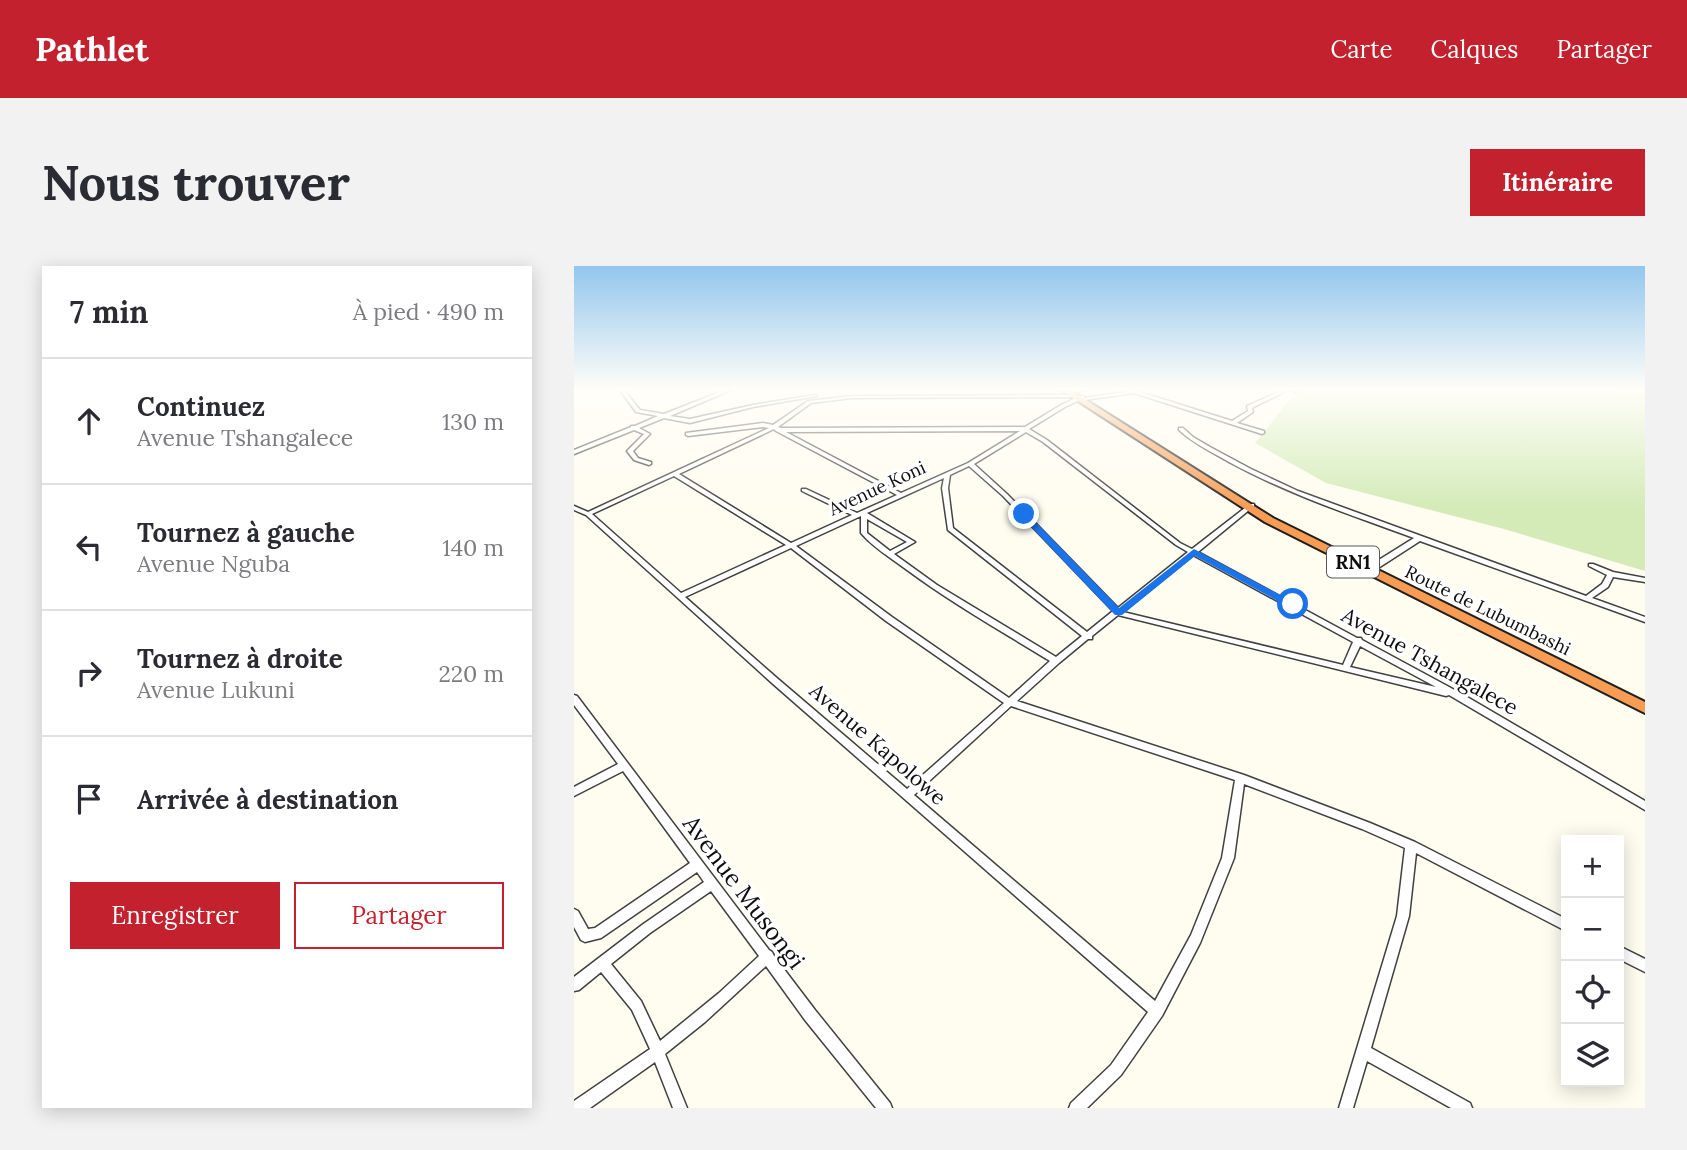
<!DOCTYPE html>
<html lang="fr">
<meta charset="utf-8">
<style>
body{margin:0;font-family:Lora,serif;background:#f2f2f3;color:#2b2b33}
.controls{position:absolute;right:21px;bottom:21px;display:grid;overflow:hidden;border-radius:0px;box-shadow:0 4px 18px #0003}
.controls button{width:63px;height:63px;display:grid;place-items:center;padding:0;border:0;border-bottom:2px solid #e1e1e2;background:#fff;color:#2b2b33;font:35px sans-serif}
.stop{position:absolute;width:21px;height:21px;margin:-16px;border:5px solid #1a73e8;border-radius:50%;background:#fff}
.stop.end{background:#1a73e8;border-color:#fff;box-shadow:0 2px 7px #0008}
.list{margin:0;padding:0;list-style:none}
h2{display:flex;justify-content:space-between;align-items:center;height:91px;margin:0;padding:0 28px;font-size:30px}
h2 small{font-size:23px;font-weight:400;color:#7c7c81}
.list li{display:grid;grid-template-columns:46px 1fr auto;gap:21px;align-items:center;box-sizing:border-box;height:126px;padding:0 28px;border-top:2px solid #e1e1e2}
.list b{display:block;font-size:26px;white-space:nowrap}
.list p{margin:0;font-size:23px;white-space:nowrap;color:#7c7c81}
.list em{font-size:23px;font-style:normal;color:#7c7c81}
.actions{display:flex;gap:14px;padding:21px 28px}
.actions a{flex:1;padding:16px 0;border:2px solid #c3212d;border-radius:0px;text-align:center;font-size:24px;color:#c3212d}
.actions .main{background:#c3212d;color:#fff}
.icon{flex:none;width:38px;height:38px;fill:none;stroke:currentColor;stroke-width:2;stroke-linecap:round;stroke-linejoin:round}
.map{position:relative;flex:none;width:1071px;height:842px;overflow:hidden;border-radius:0px}
header{display:flex;align-items:center;gap:42px;box-sizing:border-box;height:98px;padding:0 35px;background:#c3212d;color:#fff}
header strong{font-size:33px}
nav{display:flex;gap:38px;margin-inline-start:auto;font-size:24px}
.intro{display:flex;align-items:center;justify-content:space-between;box-sizing:border-box;height:168px;padding:0 42px}
h1{margin:0;font-size:49px}
.button{padding:18px 32px;border-radius:0px;background:#c3212d;color:#fff;font-size:24px;font-weight:700}
main{display:flex;gap:42px;padding:0 42px}
aside{flex:1;background:#fff;border-radius:0px;box-shadow:0 4px 18px #0003}
.map>svg:first-child{display:block}
.green{fill:#d4ebb8}
.lines{fill:none;stroke-linecap:round;stroke-linejoin:round}
.minor-casing{stroke:#414141;stroke-width:3}
.highway-casing{stroke:#1f1f1f;stroke-width:4}
.minor{fill:#fff;fill-rule:evenodd}
.highway{fill:#f89c54;fill-rule:evenodd}
.route{fill:#1a73e8}
.labels{text-anchor:middle;dominant-baseline:central;stroke-width:7;stroke-linejoin:round;paint-order:stroke}
.far-street-label{font-size:18px;fill:#0e0e0e;stroke:#fff}
.shield{fill:#fff;stroke:#565656;stroke-width:2}
.shield-label{font-size:19px;font-weight:bold;fill:#0e0e0e}
.street-label{font-size:21px;fill:#0e0e0e;stroke:#fff}
.near-street-label{font-size:24px;fill:#0e0e0e;stroke:#fff}
</style>
<header>
<strong>Pathlet</strong>
<nav><a>Carte</a><a>Calques</a><a>Partager</a></nav>
</header>
<div class="intro"><h1>Nous trouver</h1><a class="button">Itinéraire</a></div>
<main>
<aside>
<h2>7 min<small>À pied · 490 m</small></h2>
<ul class="list">
<li><svg class="icon" aria-label="ahead" viewBox="0 0 24 24"><path d="M12 20V5M6 11l6-6 6 6"/></svg><div><b>Continuez</b><p>Avenue Tshangalece</p></div><em>130 m</em></li>
<li><svg class="icon" aria-label="left" viewBox="0 0 24 24"><path d="M17 20v-9H6M10 6l-5 5 5 5"/></svg><div><b>Tournez à gauche</b><p>Avenue Nguba</p></div><em>140 m</em></li>
<li><svg class="icon" aria-label="right" viewBox="0 0 24 24"><path d="M7 20v-9h11M14 6l5 5-5 5"/></svg><div><b>Tournez à droite</b><p>Avenue Lukuni</p></div><em>220 m</em></li>
<li><svg class="icon" aria-label="arrive" viewBox="0 0 24 24"><path d="M6 21V4h12l-3 4 3 4H6"/></svg><div><b>Arrivée à destination</b></div></li>
</ul>
<div class="actions"><a class="main">Enregistrer</a><a>Partager</a></div>
</aside>
<div class="map">
<svg width="1071" height="842" viewBox="0 0 1071 842">
<rect width="100%" height="100%" fill="#fffcf0"/>
<!-- green -->
<path class="green" d="M728,124H1026L1071,127V305L930,263L752,217L681,177C695,163 714,130 728,124Z"/>
<g class="lines">
<!-- minor casing -->
<g class="minor-casing">
<path id="minor" d="M46,124H50L66,144L90,148L151,124H157L96,150L116,153L179,139L241,129L243,130L179,141L116,157L90,152L65,162L76,168L59,185L64,192L77,196V198L75,199L60,194L53,185L70,168L60,164L0,188V184L57,161V160H61L84,150L62,146Z
M498,124H515L499,126L497,125Z
M564,124H567L566,126L658,155L674,145L673,140L709,124H714L678,142L679,146L663,157L690,165V167L688,168L560,127L504,135L491,141L455,163L473,174L606,277L618,283L676,238H680V240L624,286L783,372H787L788,374L888,428L1071,535V544L875,429L872,430L544,349L518,370V373H514L485,397L443,435L670,509L796,557L841,576L992,653V665L842,587L835,650L797,782L896,837L898,842H877L793,795L779,842H765L823,650L831,582L788,563L670,518L660,592L626,677L588,750L547,809L513,842H495L497,837L537,799L574,746L198,417L12,249L0,244V240L14,246L195,162L189,161L114,170L112,169V167L189,157L199,159L234,135L278,130L500,129L502,130L500,131L278,132L237,137L204,161L207,162L451,161L487,139L506,130H510V132ZM200,163L202,165L323,229L283,247L232,223H228V225L278,249L217,277L105,208ZM446,165L394,197L327,227L212,166ZM452,166L469,176L602,279L614,286L544,342L433,228L400,198ZM395,200L429,230L539,345L513,366L379,262L374,222L376,209ZM100,210L212,279L107,327L18,248ZM370,212L368,222L374,264L508,370L482,391L363,319L320,288L341,276L293,247ZM287,250V267C299,281 314,290 329,301C376,336 427,365 476,395L435,432L318,351L222,280ZM293,253L333,276L316,285L293,267ZM217,282L312,355L430,437L333,523L204,413L111,331ZM619,289L779,376L769,399L549,346ZM786,380L862,421L776,401ZM437,440L661,514L648,592L617,669L581,735L340,529Z
M717,124H723L724,125L722,126Z
M605,162H609L619,171L636,181L677,203L724,225L1012,330L1028,318L1033,309L1015,300V298H1019L1039,306L1071,312V316L1039,311L1034,321L1018,332L1071,351V356L846,275L798,306H792V302L840,272C777,249 714,228 655,196C638,186 620,178 605,164Z
M0,429L3,430L195,684L198,686L200,690L241,744L316,837L318,842H302L231,754L192,700L131,756L91,788L113,842H99L81,796L16,842H0V835L76,783L58,744L27,706L5,724L0,725V711L68,659L130,616L123,606L27,672L11,676L7,674L0,661V643L4,645L14,663L21,662L116,597L49,505L0,530V521L44,498L0,439ZM137,625L185,690L145,727L86,775L67,735L37,698L76,667Z
M1045,680L1071,693V706L1045,693Z"/>
</g>
<!-- highway casing -->
<g class="highway-casing">
<path id="highway" d="M487,124H496L699,252L1071,436V447L691,256Z"/>
</g>
<!-- minor -->
<use href="#minor" class="minor"/>
<!-- highway -->
<use href="#highway" class="highway"/>
</g>
<!-- sky -->
<linearGradient id="sky" x2="0" y2="1"><stop stop-color="#93c6ee"/><stop offset="0.51" stop-color="#fffef8"/><stop offset="1" stop-color="#fffef8" stop-opacity="0"/></linearGradient>
<rect width="1071" height="242" fill="url(#sky)"/>
<!-- route -->
<path class="route" d="M447,247H453L545,342L620,283L723,338L715,341L621,290L548,349H541L447,250Z"/>
<g class="labels">
<!-- far-street labels -->
<g class="far-street-label">
<text transform="translate(303 222) rotate(-25)">Avenue Koni</text>
<text transform="translate(914 344) rotate(26)">Route de Lubumbashi</text>
</g>
<!-- shield labels -->
<rect class="shield" x="753" y="280.5" width="52" height="31" rx="5"/>
<g class="shield-label">
<text x="779" y="296">RN1</text>
</g>
<!-- street labels -->
<g class="street-label">
<text transform="translate(856 395) rotate(29)">Avenue Tshangalece</text>
<text transform="translate(304 478) rotate(41)">Avenue Kapolowe</text>
</g>
<!-- near-street labels -->
<g class="near-street-label">
<text transform="translate(170 626) rotate(53)">Avenue Musongi</text>
</g>
</g>
</svg>
<div class="controls">
<button>+</button>
<button>−</button>
<button><svg class="icon" aria-label="locate" viewBox="0 0 24 24"><circle cx="12" cy="12" r="6"/><path d="M12 2v4M12 18v4M2 12h4M18 12h4"/></svg></button>
<button><svg class="icon" aria-label="layers" viewBox="0 0 24 24"><path d="M12 4l9 5-9 5-9-5zM3 14l9 5 9-5"/></svg></button>
</div>
<div class="stop" style="left:719px;top:338px"></div>
<div class="stop end" style="left:450px;top:248px"></div>
</div>
</main>
